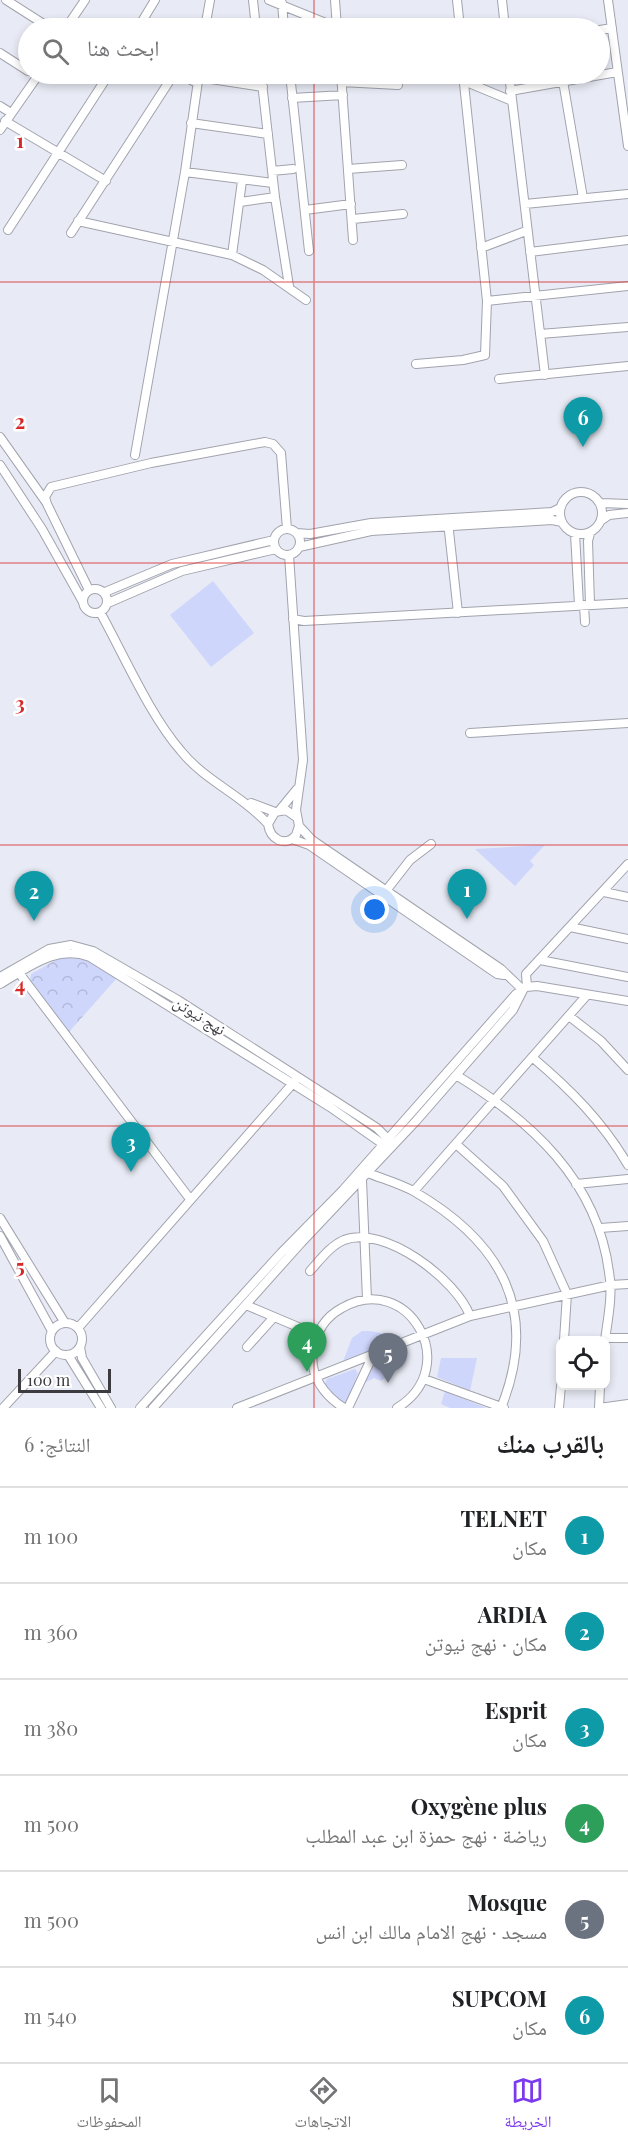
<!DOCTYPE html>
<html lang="ar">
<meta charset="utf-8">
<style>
body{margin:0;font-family:"Playfair Display","Noto Naskh Arabic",serif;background:#f6f6f6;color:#202124;direction:rtl}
.controls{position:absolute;right:18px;bottom:18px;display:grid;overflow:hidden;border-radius:12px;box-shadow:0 3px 9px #0003}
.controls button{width:54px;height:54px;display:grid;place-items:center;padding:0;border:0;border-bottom:2px solid #e0e0e0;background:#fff;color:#202124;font:30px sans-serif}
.scale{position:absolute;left:18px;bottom:15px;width:93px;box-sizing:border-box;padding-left:6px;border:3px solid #3b3b40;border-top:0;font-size:16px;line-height:21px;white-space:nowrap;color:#3b3b40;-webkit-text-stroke:4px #fff;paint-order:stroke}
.you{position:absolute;left:375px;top:910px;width:21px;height:21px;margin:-15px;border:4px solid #fff;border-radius:50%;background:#1a73e8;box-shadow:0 0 0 9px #1a73e833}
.badge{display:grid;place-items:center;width:39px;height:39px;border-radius:50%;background:#7c3aed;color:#fff;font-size:20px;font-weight:700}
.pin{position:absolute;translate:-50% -50px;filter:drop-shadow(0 2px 3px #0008)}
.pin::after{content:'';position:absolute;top:32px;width:21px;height:18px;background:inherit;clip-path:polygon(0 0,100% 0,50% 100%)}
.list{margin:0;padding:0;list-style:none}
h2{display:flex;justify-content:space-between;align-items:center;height:78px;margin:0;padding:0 24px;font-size:26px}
h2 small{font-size:20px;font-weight:400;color:#757577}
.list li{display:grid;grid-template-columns:39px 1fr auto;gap:18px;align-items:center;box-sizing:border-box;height:96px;padding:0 24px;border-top:2px solid #e0e0e0}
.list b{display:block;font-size:22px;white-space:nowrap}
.list p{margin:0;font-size:20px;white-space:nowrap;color:#757577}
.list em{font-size:20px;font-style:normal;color:#757577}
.icon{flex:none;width:33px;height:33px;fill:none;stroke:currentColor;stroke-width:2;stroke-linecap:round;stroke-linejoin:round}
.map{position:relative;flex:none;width:628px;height:1408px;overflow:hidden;direction:ltr}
.search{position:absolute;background:#fff;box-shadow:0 3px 9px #0003;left:18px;right:18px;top:18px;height:66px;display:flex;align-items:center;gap:15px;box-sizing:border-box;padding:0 21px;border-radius:33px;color:#757577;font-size:22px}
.sheet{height:654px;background:#fff}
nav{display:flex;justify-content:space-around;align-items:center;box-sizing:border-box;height:84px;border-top:2px solid #e0e0e0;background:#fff;font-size:16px;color:#757577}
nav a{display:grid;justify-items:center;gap:3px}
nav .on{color:#7c3aed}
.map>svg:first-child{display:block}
.green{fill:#cfd6fc}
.park{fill:url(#park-crowns)}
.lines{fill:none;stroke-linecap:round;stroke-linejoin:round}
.street-casing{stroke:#a1a3ad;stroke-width:10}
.street{stroke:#fff;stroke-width:8}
.grid{fill:none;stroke:#d62828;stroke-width:1.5;stroke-opacity:0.55}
.labels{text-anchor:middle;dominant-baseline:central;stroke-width:5;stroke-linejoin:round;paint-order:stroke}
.street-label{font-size:16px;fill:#3b3b40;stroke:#fff}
.grid-label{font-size:20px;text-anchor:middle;font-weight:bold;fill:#d62828;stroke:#fff;stroke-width:5;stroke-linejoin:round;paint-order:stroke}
</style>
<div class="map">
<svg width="628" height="1408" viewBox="0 0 628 1408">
<defs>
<pattern id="park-crowns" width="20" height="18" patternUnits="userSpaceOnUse" patternTransform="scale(1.5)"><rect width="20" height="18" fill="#cfd6fc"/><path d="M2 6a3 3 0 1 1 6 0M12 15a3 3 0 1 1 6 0" fill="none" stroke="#b3b9d9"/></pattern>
</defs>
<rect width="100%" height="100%" fill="#e8ebf5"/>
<!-- green -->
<path class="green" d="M213,581L254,633L211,667L170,615Z
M545,845L530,861L534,865L515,886L475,849Z
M362,1331C376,1331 385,1332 394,1343L342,1364L352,1338Z
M394,1354L397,1359L392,1371L381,1381L374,1378L362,1384L378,1360Z
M441,1358H477L470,1391L437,1377Z
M355,1369L358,1373L347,1403H344L327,1390L325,1383L327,1379Z
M445,1391L486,1408H450L441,1404Z"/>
<!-- park -->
<path class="park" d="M61,957L88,960L117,978L69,1032L30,980L31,974Z"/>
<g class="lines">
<!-- street casing -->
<g class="street-casing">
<path id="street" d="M6,0L50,28
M253,0L256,28
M269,0L338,28
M335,0L337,28
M457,0L460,28
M502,0L505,28
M608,0L628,146
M282,3L284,28
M66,28L85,0
M138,28L155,0
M205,28L210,0
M600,30L612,28
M0,53L28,71
M179,74L197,83
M261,74L275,197L289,286
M290,74L309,251
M341,74L353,240
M463,74L487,301L628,286
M509,74L545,375
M198,77L263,87
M464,81L512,101
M563,81L583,198
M341,82L398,85
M510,91L617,72
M292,98L343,95
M0,106L11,113
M5,121L106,181
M191,123L268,134
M0,130L39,74
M348,169L402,165
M272,171L293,169
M185,172L273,183
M240,202L275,197
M525,204L628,194
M305,210L351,204
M353,219L403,214
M78,221L232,255L263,270L306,300
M8,230L109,74
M71,233L174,74
M481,248L526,231
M530,252L628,240
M232,255L242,181
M540,334L628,327
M416,364L463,360L485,355L487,301
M499,379L628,366
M0,437L46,502
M135,455L185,172L199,74
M0,465L42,529L83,602
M560 513a21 21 0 1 1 42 0a21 21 0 1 1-42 0Z
M601,503L628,504
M602,520L609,515L628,513
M448,522L458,613
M274 542a13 13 0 1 1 26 0a13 13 0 1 1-26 0Z
M297,533L310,534L371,523L552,512L560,508
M575,534L579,605
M299,547L371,531L552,520L562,522
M289,555L303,760L296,810L299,826L296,835C285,848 270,839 268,824L275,812L286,810L296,817
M83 601a12 12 0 1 1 24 0a12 12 0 1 1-24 0Z
M89,590L47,504L45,497L51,487L151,463L265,442L273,444L281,453L287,529
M105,592L172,564L274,540
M108,603L182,571L276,549
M590,604L588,541L590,533
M584,605L585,622
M100,612C124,655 149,714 181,751C205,781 242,795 268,824
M293,619L304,621L628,603
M470,733L628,723
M251,803L275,812
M279,811L297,789
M299,826L312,840L501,969L523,990
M292,839L309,845L497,974L504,975
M385,892L410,860L431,844
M604,892L628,897
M570,927L628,939
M540,960L628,977
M16,969L190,1199
M0,977L49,949L71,945L93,951L178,1000L340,1104L377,1128L392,1143
M0,984C28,968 56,944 90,957L330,1107L387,1147
M527,987L526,974L628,864
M569,1016L601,1041L628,1070
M532,1057C570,1089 603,1122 628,1165
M456,1075C531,1121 597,1180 609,1272C613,1294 608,1318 605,1340
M456,1144L503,1186L543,1241L567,1294L564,1340
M368,1173C383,1179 401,1184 415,1192C502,1243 540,1311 501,1408
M362,1180L367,1299
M576,1184L628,1179
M414,1191L587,995
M0,1218L65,1323
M600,1228L628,1226
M0,1236L52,1331
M310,1271C320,1260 330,1246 344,1240C384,1224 457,1280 470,1316
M246,1305L317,1335
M50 1339a16 16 0 1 1 32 0a16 16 0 1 1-32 0Z
M78,1328L295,1081
M606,1338H628
M80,1347L82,1358L111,1408
M247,1347L274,1317
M68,1355L101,1408
M424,1379L504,1408
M3,1408L56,1351
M140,1408L281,1253L343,1190L516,994L526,987L537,986L628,1001
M153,1408L301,1243L416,1121L513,1010L523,990
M237,1408L470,1316L611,1285L628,1284
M344,1408C325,1396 309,1376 313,1351C316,1332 325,1317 342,1308C408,1270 464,1367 397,1408
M348,1408L373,1355
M559,1408L561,1386
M599,1408L628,1404
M599,1408L600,1386"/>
</g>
<!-- street -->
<use href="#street" class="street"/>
</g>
<!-- grid -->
<path class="grid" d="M314,0V28M314,74V1408M0,282H628M0,563H628M0,845H628M0,1126H628"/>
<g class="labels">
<!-- street labels -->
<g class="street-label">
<text transform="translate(200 1015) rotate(32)">نهج نيوتن</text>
</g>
</g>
<g class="grid-label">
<text x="20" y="148">1</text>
<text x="20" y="429">2</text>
<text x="20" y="711">3</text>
<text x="20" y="992">4</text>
<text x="20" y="1274">5</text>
</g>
</svg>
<div class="controls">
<button><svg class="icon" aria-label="locate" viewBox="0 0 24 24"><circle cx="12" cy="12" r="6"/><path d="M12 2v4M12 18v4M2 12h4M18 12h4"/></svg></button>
</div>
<div class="scale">100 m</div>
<div class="you"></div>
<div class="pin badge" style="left:467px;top:919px;background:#0f9aa8">1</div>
<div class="pin badge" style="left:34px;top:921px;background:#0f9aa8">2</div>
<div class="pin badge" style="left:131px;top:1172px;background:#0f9aa8">3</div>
<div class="pin badge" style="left:307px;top:1372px;background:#2e9e5b">4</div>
<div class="pin badge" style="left:388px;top:1383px;background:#6b7280">5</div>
<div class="pin badge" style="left:583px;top:447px;background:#0f9aa8">6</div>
<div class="search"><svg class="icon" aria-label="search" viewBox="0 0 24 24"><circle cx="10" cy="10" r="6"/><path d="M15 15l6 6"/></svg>ابحث هنا</div>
</div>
<section class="sheet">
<h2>بالقرب منك<small>النتائج: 6</small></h2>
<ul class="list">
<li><span class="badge" style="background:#0f9aa8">1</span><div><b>TELNET</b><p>مكان</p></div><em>100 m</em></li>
<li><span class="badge" style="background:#0f9aa8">2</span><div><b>ARDIA</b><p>مكان · نهج نيوتن</p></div><em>360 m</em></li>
<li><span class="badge" style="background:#0f9aa8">3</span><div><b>Esprit</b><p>مكان</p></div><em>380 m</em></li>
<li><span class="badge" style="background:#2e9e5b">4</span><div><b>Oxygène plus</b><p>رياضة · نهج حمزة ابن عبد المطلب</p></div><em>500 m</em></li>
<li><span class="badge" style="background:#6b7280">5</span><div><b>Mosque</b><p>مسجد · نهج الامام مالك ابن انس</p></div><em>500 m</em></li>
<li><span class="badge" style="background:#0f9aa8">6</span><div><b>SUPCOM</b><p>مكان</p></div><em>540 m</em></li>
</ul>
</section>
<nav>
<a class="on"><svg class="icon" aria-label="map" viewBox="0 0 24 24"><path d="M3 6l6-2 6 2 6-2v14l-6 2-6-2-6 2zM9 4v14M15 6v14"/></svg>الخريطة</a>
<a><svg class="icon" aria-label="directions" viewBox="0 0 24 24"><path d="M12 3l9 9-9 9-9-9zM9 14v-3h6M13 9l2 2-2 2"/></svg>الاتجاهات</a>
<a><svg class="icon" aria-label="saved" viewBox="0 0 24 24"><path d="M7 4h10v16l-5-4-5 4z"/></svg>المحفوظات</a>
</nav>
